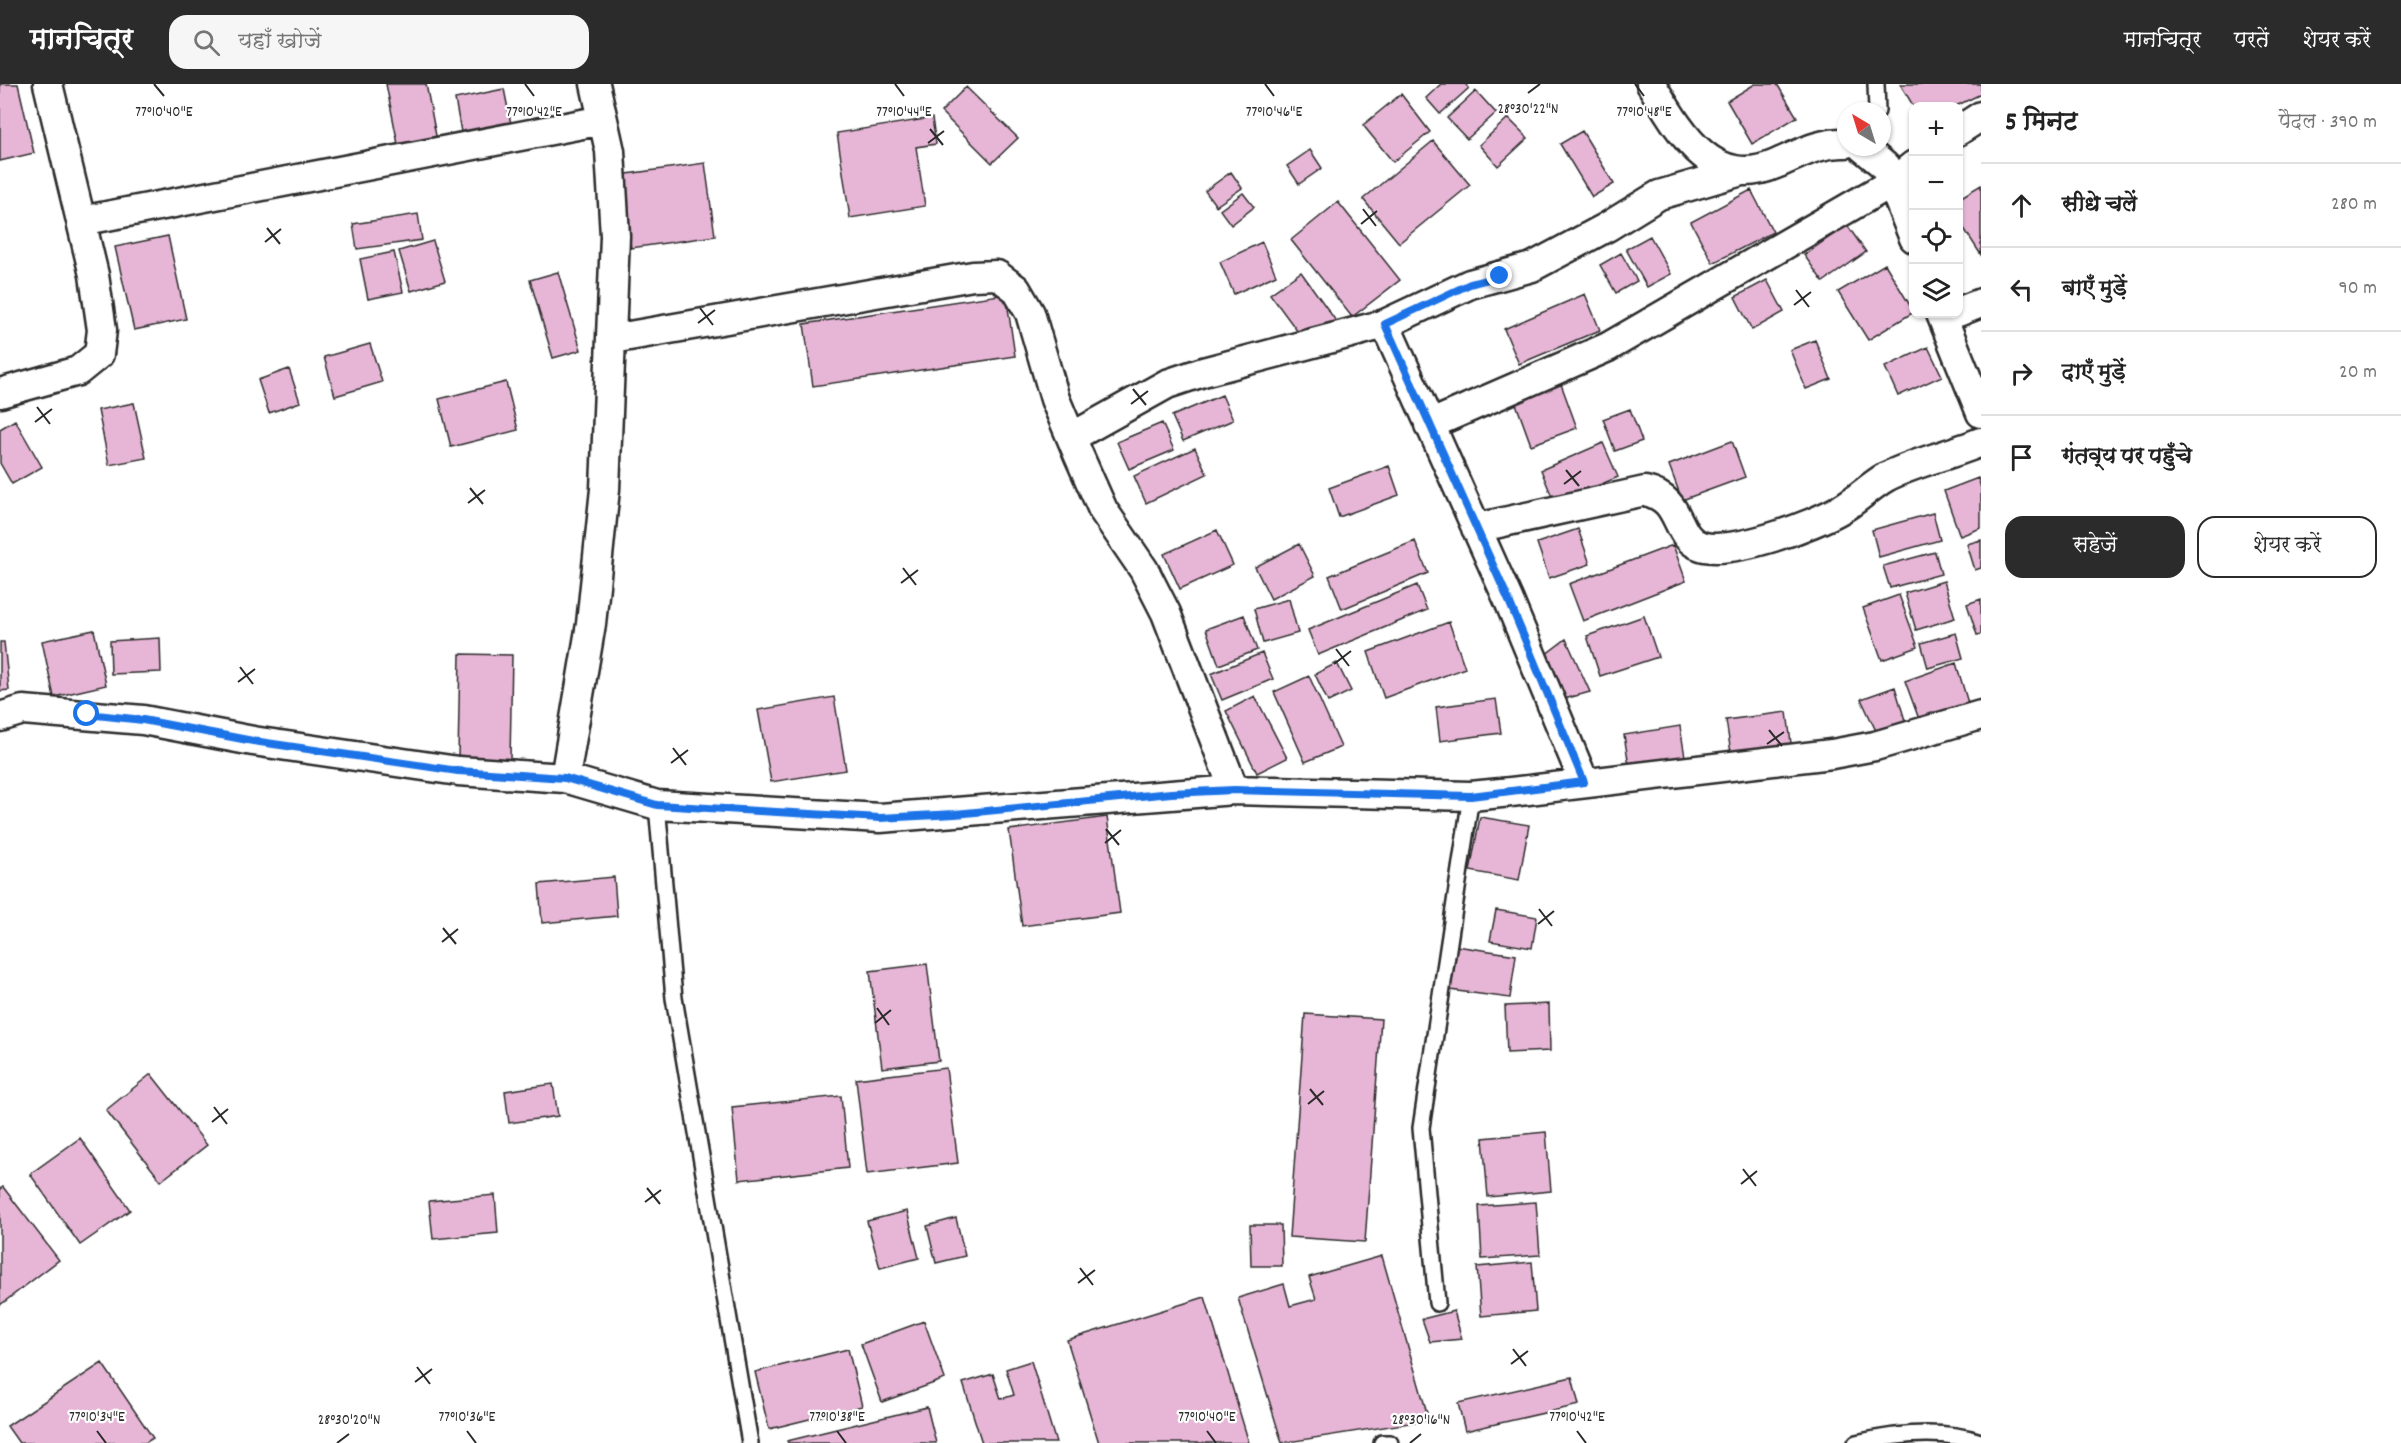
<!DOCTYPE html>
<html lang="hi">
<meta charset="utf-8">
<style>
body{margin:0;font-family:Dekko,"Playpen Sans Deva",sans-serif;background:#f6f6f6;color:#222}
.controls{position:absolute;right:18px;top:18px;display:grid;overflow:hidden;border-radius:12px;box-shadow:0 2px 4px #0004}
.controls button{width:54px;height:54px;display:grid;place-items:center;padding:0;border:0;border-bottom:2px solid #e0e0e0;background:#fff;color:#222;font:30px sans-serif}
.compass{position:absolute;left:1837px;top:18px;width:54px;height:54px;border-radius:50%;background:#fff;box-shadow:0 2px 4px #0004;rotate:322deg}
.stop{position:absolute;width:18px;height:18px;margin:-14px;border:4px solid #1a73e8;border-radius:50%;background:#fff}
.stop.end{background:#1a73e8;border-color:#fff;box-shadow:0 2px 6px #0008}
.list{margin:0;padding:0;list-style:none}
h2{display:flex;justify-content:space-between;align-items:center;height:78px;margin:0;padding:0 24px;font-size:26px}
h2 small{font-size:20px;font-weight:400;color:#767676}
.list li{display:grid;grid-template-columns:39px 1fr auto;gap:18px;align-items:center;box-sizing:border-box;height:84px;padding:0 24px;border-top:2px solid #e0e0e0}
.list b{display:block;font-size:22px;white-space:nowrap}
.list em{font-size:20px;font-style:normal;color:#767676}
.actions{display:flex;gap:12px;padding:18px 24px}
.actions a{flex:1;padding:14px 0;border:2px solid #2b2b2b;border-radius:18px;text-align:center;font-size:21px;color:#2b2b2b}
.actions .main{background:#2b2b2b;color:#fff}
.icon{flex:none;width:33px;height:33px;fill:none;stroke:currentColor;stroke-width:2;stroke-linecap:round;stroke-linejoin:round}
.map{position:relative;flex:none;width:1981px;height:1359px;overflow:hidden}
header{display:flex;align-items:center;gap:36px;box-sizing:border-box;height:84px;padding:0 30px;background:#2b2b2b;color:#fff}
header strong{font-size:28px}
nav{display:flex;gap:33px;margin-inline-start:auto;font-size:21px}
.search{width:420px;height:54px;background:#f6f6f6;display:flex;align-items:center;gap:15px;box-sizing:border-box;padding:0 21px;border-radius:18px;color:#767676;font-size:22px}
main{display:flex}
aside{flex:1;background:#fff}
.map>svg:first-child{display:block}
.building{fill:#e7b6d6;stroke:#2b2b2b;stroke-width:1.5}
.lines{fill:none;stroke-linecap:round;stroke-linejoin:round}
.service-casing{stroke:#2b2b2b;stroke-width:20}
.minor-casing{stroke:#2b2b2b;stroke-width:33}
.service{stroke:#fff;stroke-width:15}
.minor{stroke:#fff;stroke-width:28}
.route{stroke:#1a73e8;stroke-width:8}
.ticks{fill:none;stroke:#2b2b2b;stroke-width:2}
.ticks-label{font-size:15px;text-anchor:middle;fill:#2b2b2b;stroke:#fff;stroke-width:4.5;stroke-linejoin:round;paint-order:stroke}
</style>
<header>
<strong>मानचित्र</strong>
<div class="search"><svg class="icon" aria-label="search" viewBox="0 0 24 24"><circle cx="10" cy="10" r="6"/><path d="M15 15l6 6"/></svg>यहाँ खोजें</div>
<nav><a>मानचित्र</a><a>परतें</a><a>शेयर करें</a></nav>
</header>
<main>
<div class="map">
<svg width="1981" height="1359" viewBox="0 0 1981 1359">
<rect width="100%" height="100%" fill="#fff"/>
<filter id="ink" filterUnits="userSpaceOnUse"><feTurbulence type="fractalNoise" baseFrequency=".0167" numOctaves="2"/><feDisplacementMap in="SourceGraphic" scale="12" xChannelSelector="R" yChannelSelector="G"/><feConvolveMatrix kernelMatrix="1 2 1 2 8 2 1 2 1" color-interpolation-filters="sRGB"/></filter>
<g filter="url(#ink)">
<!-- building -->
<path class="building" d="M0,0H18L34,69L0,77Z
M386,0H426L438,62L400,70Z
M1441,0H1465L1469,4L1440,30L1426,14Z
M1755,0H1777L1797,33L1752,60L1727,17Z
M1900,0H1981V10L1956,22L1914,23Z
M966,3L1018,54L992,79L941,28Z
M504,5L513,50L463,59L455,15Z
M1476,7L1496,29L1467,55L1447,34Z
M1401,10L1430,48L1393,78L1363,41Z
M932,34L936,60L916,63L925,122L850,134L837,49Z
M1508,34L1528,54L1498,82L1479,61Z
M1582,47L1614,100L1592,113L1560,60Z
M1433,57L1470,101L1399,159L1363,115Z
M1310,66L1322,84L1299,100L1287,82Z
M705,79L715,152L631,164L620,91Z
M1231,88L1242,104L1216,122L1205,107Z
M1981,101V171L1958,135V115Z
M1751,106L1773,148L1713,179L1691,138Z
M1243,109L1254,123L1231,141L1220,126Z
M1338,118L1400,196L1352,233L1291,156Z
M418,130L422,156L357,165L353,140Z
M1847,141L1866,168L1823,198L1804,171Z
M168,152L186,235L134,246L115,163Z
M1650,152L1671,190L1647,203L1626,165Z
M433,157L445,197L411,207L399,167Z
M1262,158L1276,191L1234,210L1220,178Z
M394,168L403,208L368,215L360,175Z
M1621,169L1637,197L1616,209L1600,181Z
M1885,180L1914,228L1868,256L1838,208Z
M558,188L581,266L553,274L530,196Z
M1301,188L1336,237L1306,259L1270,210Z
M1767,196L1784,228L1752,246L1735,213Z
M1006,210L1015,272L813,302L804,240Z
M1585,210L1600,246L1519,280L1504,245Z
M1815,256L1831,295L1806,305L1790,266Z
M370,260L382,298L335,312L324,273Z
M1928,263L1942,292L1898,312L1885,283Z
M289,285L300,318L269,329L258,296Z
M506,298L518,346L451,363L439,315Z
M1561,300L1577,344L1531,361L1515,317Z
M1222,311L1233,336L1183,357L1172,332Z
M134,319L146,374L109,381L98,326Z
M1630,325L1642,357L1615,367L1603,335Z
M15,336L42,383L12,400L0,379V345Z
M1162,339L1174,366L1129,385L1117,358Z
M1732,357L1745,393L1682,416L1669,381Z
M1603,359L1618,393L1555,420L1541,386Z
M1195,364L1207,390L1146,419L1134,392Z
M1389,382L1399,411L1339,433L1329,404Z
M1978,394L1981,404V444L1960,452L1944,407Z
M1933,429L1940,456L1879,473L1872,446Z
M1578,445L1590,480L1549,494L1537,459Z
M1217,446L1233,481L1180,505L1164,470Z
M1981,456V484L1975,486L1967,460Z
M1415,457L1428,489L1342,525L1329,492Z
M1299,460L1315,492L1271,515L1255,483Z
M1673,461L1686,497L1583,537L1569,500Z
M1935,468L1941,490L1890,504L1883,482Z
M1944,497L1955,534L1916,546L1905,509Z
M1417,501L1427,526L1318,571L1308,546Z
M1899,511L1918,563L1882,576L1863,524Z
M1289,515L1298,549L1263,559L1254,525Z
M1981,515V550L1977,551L1967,520Z
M1244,531L1257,566L1219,581L1206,545Z
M1644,532L1658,573L1600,592L1587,552Z
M1449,538L1465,584L1384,614L1368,568Z
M94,546L106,601L54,613L42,557Z
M1956,549L1963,574L1928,584L1921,559Z
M160,554L161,588L111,590L110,557Z
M1566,555L1590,608L1557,617L1541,574Z
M0,558H4L9,606L0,607Z
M1262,569L1273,595L1222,616L1211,590Z
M460,570L512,571L510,675H458Z
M1337,579L1351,607L1328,618L1315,590Z
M1956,579L1968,619L1919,635L1905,597Z
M1309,592L1341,663L1305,678L1274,608Z
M1895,603L1907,643L1878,651L1861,615Z
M1255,612L1287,674L1257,689L1226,627Z
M834,613L846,686L771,698L758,626Z
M1496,615L1501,649L1440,657L1436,623Z
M1787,628L1792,667L1732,676L1726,636Z
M1680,642L1686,679L1630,687L1624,651Z
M1107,733L1120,829L1022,842L1009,746Z
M1480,733L1529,741L1519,796L1470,787Z
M614,793L617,832L542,839L539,800Z
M1496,826L1537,833L1532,864L1490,857Z
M1456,862L1516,871L1510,914L1450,906Z
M927,880L939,977L882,984L870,887Z
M1549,920L1550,967L1507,969L1505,922Z
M1305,930L1381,935L1365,1158L1289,1153Z
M946,984L958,1079L867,1090L856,995Z
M151,990L207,1061L161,1097L106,1026Z
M553,1000L558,1032L509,1039L505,1007Z
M841,1012L848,1084L739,1096L732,1023Z
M1546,1048L1551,1107L1488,1113L1483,1054Z
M80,1054L130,1126L80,1161L30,1090Z
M3,1103L59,1176L0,1221V1105Z
M495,1111L498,1149L433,1155L429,1117Z
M1536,1118L1540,1171L1482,1175L1479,1122Z
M907,1127L919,1174L880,1184L867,1137Z
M956,1134L965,1172L936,1179L927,1142Z
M1250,1141H1281L1282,1182H1251Z
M1382,1172L1429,1336L1282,1359L1238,1214L1284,1200L1290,1222L1316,1215L1309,1193Z
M1532,1178L1536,1227L1481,1232L1477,1183Z
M1205,1213L1249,1359H1099L1067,1256Z
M1454,1227L1462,1255L1430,1258L1422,1235Z
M924,1237L945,1295L882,1318L861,1260Z
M848,1265L862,1322L769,1345L755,1288Z
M1031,1277L1056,1359H982L963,1299L993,1290L1001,1315L1014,1311L1006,1285Z
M102,1279L153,1354L145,1359H19L7,1342Z
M1572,1293L1579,1321L1465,1347L1458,1319Z
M927,1323L936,1359H788L787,1357Z"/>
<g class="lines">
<!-- service casing -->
<g class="service-casing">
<path id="service" d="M1876,0L1877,27
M657,721L674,914L750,1359
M1437,1219L1421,1044L1471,712
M1382,1359H1390
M1856,1359C1895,1350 1943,1345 1981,1358"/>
</g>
<!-- minor casing -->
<g class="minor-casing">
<path id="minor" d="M1651,0C1679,46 1712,108 1776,80C1800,70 1819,58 1846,59
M1958,47L1981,32
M1862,63L1885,82L1914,154
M81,137L603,36
M1958,228L1981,219
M1941,230L1981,329
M1385,240L1509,517L1584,698
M612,255L973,192L997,191L1016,205L1030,229L1055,315L1079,372L1103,426L1144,486L1166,529L1234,706
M0,309L78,287L99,270L102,246L94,191L48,0
M1429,341L1608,263L1893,98L1914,81
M1072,353L1167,300L1203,288L1385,240L1470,200L1532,183L1607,143L1659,111L1738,88
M1476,444L1645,407C1684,415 1673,453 1701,462C1731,472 1814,441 1841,425C1857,416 1870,402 1886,393C1915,378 1950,371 1981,358
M0,633L23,626L143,636L253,657L458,687L565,694L657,721L880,734L1234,706L1471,712L1511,708L1832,670L1875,662L1981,631
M565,694L591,540L605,405L615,152L610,67L595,0"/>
</g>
<!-- service -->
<use href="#service" class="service"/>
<!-- minor -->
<use href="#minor" class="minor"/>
</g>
</g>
<g class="lines" filter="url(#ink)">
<!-- route -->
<path class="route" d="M87,630L143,636L253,657L458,687L565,694L657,721L880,734L955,730L1171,709L1234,706L1471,712L1584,698L1509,517L1385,240L1470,200L1500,192"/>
</g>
<!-- ticks -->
<path class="ticks" d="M154,0L164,12M525,0L534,12M895,0L904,12M1265,0L1274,12M1635,0L1644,12M1528,9L1540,0M930,45L943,61M928,59L944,47M1363,125L1376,142M1361,140L1377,127M267,144L280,160M265,158L281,145M1796,206L1809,223M1794,221L1811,208M700,224L713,241M698,239L715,226M1133,305L1146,321M1131,320L1148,307M37,323L50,340M35,338L52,325M1566,386L1579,402M1564,400L1581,387M470,404L483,420M468,419L485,406M903,484L916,501M901,499L918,486M1336,565L1349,582M1334,580L1351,567M240,583L253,600M238,598L255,585M1769,646L1782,662M1767,660L1784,648M673,664L686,681M671,679L688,666M1106,745L1119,761M1105,759L1121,746M1539,825L1552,842M1538,840L1554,827M443,844L456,860M442,858L458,845M877,924L889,941M875,939L891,926M1310,1005L1323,1021M1308,1020L1324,1007M214,1023L227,1040M212,1038L228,1025M1743,1085L1756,1102M1741,1100L1757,1087M647,1104L660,1120M645,1118L661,1106M1080,1184L1093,1201M1078,1199L1095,1186M1513,1265L1526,1282M1511,1280L1528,1267M417,1283L430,1300M415,1298L432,1285M97,1347L106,1359M467,1347L476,1359M837,1347L846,1359M1207,1347L1216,1359M1577,1347L1586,1359M337,1359L349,1350M1410,1359L1421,1350"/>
<g class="ticks-label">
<text x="1528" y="29">28°30'22"N</text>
<text x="164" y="32">77°10'40"E</text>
<text x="534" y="32">77°10'42"E</text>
<text x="904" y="32">77°10'44"E</text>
<text x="1274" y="32">77°10'46"E</text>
<text x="1644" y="32">77°10'48"E</text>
<text x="97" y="1337">77°10'34"E</text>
<text x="467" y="1337">77°10'36"E</text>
<text x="837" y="1337">77°10'38"E</text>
<text x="1207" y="1337">77°10'40"E</text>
<text x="1577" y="1337">77°10'42"E</text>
<text x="349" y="1340">28°30'20"N</text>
<text x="1421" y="1340">28°30'16"N</text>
</g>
</svg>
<div class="controls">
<button>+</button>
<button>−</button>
<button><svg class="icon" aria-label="locate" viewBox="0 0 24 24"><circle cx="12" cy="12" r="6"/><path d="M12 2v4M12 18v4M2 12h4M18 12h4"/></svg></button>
<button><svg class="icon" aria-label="layers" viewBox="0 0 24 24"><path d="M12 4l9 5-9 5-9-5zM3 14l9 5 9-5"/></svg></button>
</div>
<svg class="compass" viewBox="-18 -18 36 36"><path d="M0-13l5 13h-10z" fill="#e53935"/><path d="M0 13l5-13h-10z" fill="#767676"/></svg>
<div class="stop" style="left:87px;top:630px"></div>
<div class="stop end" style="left:1500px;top:192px"></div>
</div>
<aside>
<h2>5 मिनट<small>पैदल · 390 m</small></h2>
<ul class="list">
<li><svg class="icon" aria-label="ahead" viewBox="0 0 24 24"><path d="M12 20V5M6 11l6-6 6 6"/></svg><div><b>सीधे चलें</b></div><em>280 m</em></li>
<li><svg class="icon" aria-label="left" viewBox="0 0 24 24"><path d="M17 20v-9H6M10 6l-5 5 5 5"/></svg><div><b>बाएँ मुड़ें</b></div><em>90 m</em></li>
<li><svg class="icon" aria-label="right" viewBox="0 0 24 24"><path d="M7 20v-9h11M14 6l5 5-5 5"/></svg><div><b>दाएँ मुड़ें</b></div><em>20 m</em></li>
<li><svg class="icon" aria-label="arrive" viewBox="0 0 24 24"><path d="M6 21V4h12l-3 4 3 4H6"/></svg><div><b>गंतव्य पर पहुँचे</b></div></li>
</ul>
<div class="actions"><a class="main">सहेजें</a><a>शेयर करें</a></div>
</aside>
</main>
